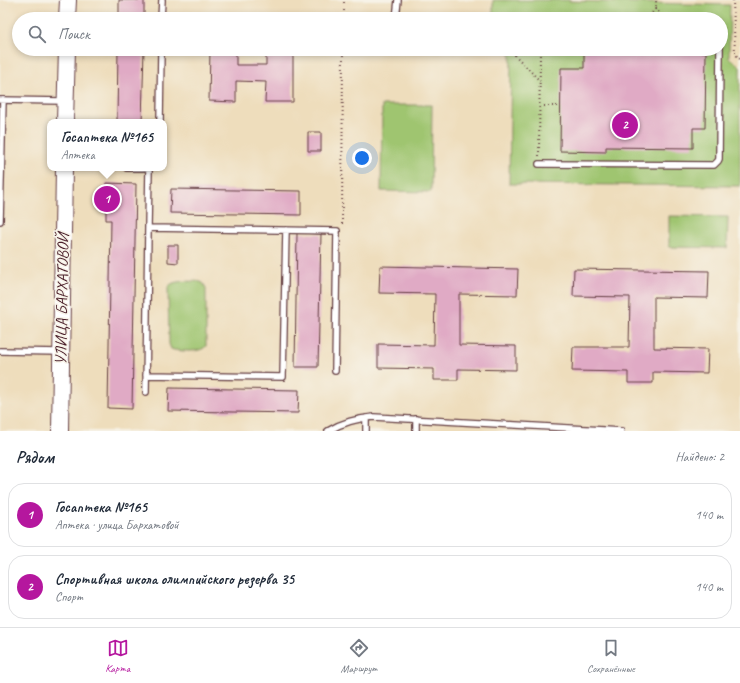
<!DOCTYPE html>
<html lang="ru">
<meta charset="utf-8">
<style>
body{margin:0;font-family:Caveat,sans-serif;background:#f6f6f7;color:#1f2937}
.you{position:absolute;left:362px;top:158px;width:14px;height:14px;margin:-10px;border:3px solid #fff;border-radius:50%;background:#1a73e8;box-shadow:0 0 0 6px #1a73e833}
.badge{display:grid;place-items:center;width:26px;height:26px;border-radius:50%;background:#b5179e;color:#fff;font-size:13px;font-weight:700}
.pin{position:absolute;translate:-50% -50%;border:2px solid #fff;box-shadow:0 1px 4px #0006}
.popup{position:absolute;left:47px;top:119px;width:120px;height:52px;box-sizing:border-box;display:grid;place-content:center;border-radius:8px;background:#fff;filter:drop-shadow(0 1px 3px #0005);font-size:13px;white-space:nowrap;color:#747a83}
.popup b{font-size:15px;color:#1f2937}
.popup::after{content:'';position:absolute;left:50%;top:100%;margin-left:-8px;border:8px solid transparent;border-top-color:#fff}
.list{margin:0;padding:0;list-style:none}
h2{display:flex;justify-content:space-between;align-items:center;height:52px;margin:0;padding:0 16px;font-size:17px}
h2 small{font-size:13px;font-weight:400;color:#747a83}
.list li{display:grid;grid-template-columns:26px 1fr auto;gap:12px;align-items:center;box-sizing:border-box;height:64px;margin:0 8px 8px;padding:0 8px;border:1px solid #e0e1e3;border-radius:16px}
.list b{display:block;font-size:15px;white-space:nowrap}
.list p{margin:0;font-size:13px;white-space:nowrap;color:#747a83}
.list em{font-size:13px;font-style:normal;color:#747a83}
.icon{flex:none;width:22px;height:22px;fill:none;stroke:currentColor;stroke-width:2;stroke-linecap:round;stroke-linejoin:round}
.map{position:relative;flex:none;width:740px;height:431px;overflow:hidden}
.search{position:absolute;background:#fff;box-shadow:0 2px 6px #0003;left:12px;right:12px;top:12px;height:44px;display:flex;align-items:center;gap:10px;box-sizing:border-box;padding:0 14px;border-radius:22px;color:#747a83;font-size:15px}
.sheet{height:196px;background:#fff}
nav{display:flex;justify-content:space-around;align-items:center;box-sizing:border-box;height:56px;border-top:1px solid #e0e1e3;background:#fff;font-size:11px;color:#747a83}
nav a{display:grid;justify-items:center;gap:2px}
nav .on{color:#b5179e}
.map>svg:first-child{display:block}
.green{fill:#9fc56f;stroke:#74724d}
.building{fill:#e0aac5}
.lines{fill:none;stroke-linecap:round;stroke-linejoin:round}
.lane-casing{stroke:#633c41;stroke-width:8}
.secondary-casing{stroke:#633c41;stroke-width:18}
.path{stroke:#633c41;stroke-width:2;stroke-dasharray:1 3;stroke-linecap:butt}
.lane{stroke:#fff;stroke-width:5.5}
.secondary{stroke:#fff;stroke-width:16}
.labels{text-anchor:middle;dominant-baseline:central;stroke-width:3;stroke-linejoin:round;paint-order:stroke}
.street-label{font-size:16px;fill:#4a1f2b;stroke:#f7f3e8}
</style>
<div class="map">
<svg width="740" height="431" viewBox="0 0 740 431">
<rect width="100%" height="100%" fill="#f7f3e8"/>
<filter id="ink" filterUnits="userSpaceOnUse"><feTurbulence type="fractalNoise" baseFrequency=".025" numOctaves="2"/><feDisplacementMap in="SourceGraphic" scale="8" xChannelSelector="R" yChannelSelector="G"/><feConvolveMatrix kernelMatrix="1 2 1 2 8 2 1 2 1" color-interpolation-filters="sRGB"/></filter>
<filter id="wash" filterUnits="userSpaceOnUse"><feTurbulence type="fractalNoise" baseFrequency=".012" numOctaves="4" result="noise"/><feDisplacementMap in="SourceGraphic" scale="16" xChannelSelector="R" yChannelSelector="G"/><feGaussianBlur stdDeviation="0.9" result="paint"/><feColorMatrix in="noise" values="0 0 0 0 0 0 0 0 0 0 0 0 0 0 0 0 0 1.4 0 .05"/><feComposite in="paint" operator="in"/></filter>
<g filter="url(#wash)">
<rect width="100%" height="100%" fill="#eeddbc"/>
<!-- green -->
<path class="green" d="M493,0H569V1L730,5L729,58L740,66V186L509,184L511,55L506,49H721V19H493Z
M382,105H432L431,192L381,191Z
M669,216L728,217L727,248L669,247Z
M198,281L203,283L206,288V346C201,353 183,351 174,350L171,349L169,344L168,287C174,279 189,282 198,281Z"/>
<g id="blocks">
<!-- building -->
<path class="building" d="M119,0H144V19H119Z
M118,49H144L142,122H117Z
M210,49H236V65H266V49H293V102H265L266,82L236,81V102L209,101Z
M584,50L706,52L705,128H693V148L606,147V152L560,151L561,68H584Z
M308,132H321V151H308Z
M106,183L136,184L132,409L108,408L111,220H106Z
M171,189L301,191V215L170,213Z
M297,233L321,234L318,367H295Z
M168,245H178V263L168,262Z
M380,266L518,269L517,295L459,294V345L516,346V370L458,369V380H434V369L378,368V344L434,345L435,294L379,293Z
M574,269L709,271L708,298L654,297V348L708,349L707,373L653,372V383H628V372L572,371L573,347H629L630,297L573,296Z
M169,388L299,390L298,413L168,411Z"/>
</g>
</g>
<g filter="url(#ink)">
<use href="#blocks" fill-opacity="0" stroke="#633c41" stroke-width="1"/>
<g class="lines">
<!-- lane casing -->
<g class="lane-casing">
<path id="lane" d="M161,19L162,0
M396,19L398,0
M0,100L63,101
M160,122L161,49
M539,164L714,165L718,161L719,159L720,49
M127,168H149L148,228L337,231L335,371
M0,221L3,100
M0,351L61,352
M146,375L283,377L286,230
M146,392L148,228
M328,431C343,422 356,419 374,417L621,431
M366,431V418
M416,431V419"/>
</g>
<!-- secondary casing -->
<g class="secondary-casing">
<path id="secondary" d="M67,19L68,0
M65,122L67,49
M60,431L64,168"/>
</g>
<!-- path -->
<path class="path" d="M733,0L735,54L740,59
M656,8L663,19
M344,19V0
M647,19L656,8V0
M509,49L540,81
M540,106H560
M539,156L540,49
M342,224L343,49"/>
<!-- lane -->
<use href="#lane" class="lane"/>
<!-- secondary -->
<use href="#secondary" class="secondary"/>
</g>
</g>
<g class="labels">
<!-- street labels -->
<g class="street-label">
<text transform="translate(62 299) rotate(-89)">УЛИЦА БАРХАТОВОЙ</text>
</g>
</g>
</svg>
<div class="you"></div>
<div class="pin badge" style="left:107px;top:199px">1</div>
<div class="popup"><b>Госаптека №165</b>Аптека</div>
<div class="pin badge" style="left:625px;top:125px">2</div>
<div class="search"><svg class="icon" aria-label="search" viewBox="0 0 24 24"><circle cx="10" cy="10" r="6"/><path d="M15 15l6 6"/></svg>Поиск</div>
</div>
<section class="sheet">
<h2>Рядом<small>Найдено: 2</small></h2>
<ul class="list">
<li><span class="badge">1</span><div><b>Госаптека №165</b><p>Аптека · улица Бархатовой</p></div><em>140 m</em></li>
<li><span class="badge">2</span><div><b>Спортивная школа олимпийского резерва 35</b><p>Спорт</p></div><em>140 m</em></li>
</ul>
</section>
<nav>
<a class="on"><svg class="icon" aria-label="map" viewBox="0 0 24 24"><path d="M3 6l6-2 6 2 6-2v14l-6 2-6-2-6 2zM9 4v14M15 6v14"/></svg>Карта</a>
<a><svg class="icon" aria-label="directions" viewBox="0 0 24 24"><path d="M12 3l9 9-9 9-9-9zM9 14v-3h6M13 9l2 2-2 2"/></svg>Маршрут</a>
<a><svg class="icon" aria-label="saved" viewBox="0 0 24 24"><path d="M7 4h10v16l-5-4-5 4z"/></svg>Сохранённые</a>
</nav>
